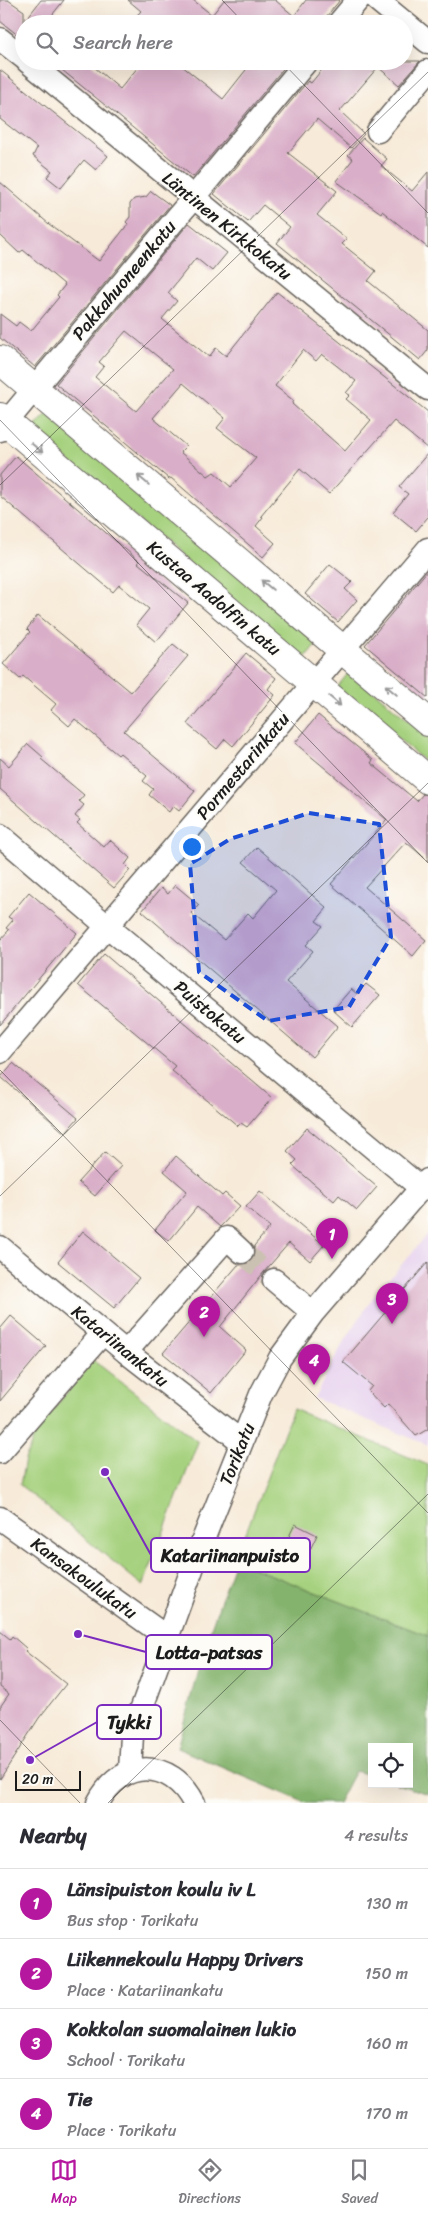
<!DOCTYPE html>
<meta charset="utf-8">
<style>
body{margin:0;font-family:Sriracha,sans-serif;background:#f2f2f3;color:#2b2b33}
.controls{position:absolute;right:15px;bottom:15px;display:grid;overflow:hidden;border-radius:0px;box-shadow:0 5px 20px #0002}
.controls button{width:45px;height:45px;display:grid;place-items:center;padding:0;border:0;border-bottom:1px solid #e1e1e2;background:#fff;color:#2b2b33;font:25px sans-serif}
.scale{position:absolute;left:15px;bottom:12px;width:66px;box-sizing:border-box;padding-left:5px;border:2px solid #1c1c1c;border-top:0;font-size:14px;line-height:18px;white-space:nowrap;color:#1c1c1c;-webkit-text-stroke:4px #fdfcf7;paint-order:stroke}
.you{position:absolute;left:191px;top:846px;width:18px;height:18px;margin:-12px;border:4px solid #fff;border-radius:50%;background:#1a73e8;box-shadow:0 0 0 8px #1a73e833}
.badge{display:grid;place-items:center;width:32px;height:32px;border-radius:50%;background:#b5179e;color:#fff;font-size:16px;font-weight:700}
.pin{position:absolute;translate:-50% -41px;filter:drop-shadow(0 1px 2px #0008)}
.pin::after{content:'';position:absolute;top:26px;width:18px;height:15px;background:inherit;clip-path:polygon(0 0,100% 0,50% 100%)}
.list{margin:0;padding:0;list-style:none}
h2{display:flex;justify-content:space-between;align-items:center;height:65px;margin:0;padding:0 20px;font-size:21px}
h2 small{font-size:16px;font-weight:400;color:#7c7c81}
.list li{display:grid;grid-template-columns:32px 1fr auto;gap:15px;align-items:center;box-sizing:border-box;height:70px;padding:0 20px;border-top:1px solid #e1e1e2}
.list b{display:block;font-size:19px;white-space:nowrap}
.list p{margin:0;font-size:16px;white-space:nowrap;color:#7c7c81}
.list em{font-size:16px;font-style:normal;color:#7c7c81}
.icon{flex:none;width:28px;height:28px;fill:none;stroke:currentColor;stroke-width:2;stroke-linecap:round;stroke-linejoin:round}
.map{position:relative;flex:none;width:428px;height:1803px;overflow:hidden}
.search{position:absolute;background:#fff;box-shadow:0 5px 20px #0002;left:15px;right:15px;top:15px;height:55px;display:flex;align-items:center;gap:12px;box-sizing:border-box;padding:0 18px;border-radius:28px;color:#7c7c81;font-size:19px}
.sheet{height:345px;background:#fff}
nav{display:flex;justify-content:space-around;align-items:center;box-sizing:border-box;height:70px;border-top:1px solid #e1e1e2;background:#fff;font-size:14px;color:#7c7c81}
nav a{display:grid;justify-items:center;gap:2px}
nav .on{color:#b5179e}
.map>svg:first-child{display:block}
.built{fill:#e7d2ef}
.green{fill:#a6d17e;stroke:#61764d}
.forest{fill:#84b36d;stroke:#506844}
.building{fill:#d9aec8;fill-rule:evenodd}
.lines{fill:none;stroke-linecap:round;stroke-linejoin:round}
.minor-tunnel{stroke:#cbc1b2;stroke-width:22;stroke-dasharray:22 11;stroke-linecap:butt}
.minor-casing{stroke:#69645e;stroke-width:25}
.major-casing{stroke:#69645e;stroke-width:30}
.minor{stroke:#fff;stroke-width:22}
.major{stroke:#fff;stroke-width:28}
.oneway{stroke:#999}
.marked{fill:#1d4ed8;fill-opacity:0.2;stroke:#1d4ed8;stroke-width:4;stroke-dasharray:10 6;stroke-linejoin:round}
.ticks{fill:none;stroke:#1c1c1c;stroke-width:1;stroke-opacity:0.45}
.labels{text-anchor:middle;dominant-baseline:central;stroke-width:4.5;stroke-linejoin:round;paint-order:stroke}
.street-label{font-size:18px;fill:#1c1c1c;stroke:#fdfcf7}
.leader{fill:none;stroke:#7b2cbf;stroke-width:2}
.callout-dot{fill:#7b2cbf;stroke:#fdfcf7;stroke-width:2}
.callout{fill:#fdfcf7;stroke:#7b2cbf;stroke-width:2}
.callout-label{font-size:19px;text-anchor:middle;font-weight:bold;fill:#1c1c1c}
</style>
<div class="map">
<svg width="428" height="1803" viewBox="0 0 428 1803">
<rect width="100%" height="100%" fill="#fdfcf7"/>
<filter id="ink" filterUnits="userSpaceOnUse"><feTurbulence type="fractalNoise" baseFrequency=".02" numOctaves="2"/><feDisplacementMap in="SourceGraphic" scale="10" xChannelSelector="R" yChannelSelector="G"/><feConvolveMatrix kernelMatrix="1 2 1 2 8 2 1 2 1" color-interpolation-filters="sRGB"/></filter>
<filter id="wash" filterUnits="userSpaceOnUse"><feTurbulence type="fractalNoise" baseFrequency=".0096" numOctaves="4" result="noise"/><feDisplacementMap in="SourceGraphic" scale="20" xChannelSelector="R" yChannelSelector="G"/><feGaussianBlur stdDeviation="1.12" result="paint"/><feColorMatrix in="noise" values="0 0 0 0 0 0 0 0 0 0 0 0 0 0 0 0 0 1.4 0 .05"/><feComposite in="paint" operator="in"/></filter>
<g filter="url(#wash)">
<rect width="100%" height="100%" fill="#f7ead8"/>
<!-- built -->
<path class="built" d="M428,1234V1445L314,1398L341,1347L371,1300Z"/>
<!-- green -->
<path class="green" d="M47,414L317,643L303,660L32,430Z
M350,671L428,737V764L337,687Z
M93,1360L198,1442L143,1586L20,1485L25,1459L37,1430Z
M293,1409L428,1465V1636L235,1561Z"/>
<!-- forest -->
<path class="forest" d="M235,1561L428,1636V1794L396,1784H409V1747H372V1776L355,1771L338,1803H306L177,1748L204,1647Z"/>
<g id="blocks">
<!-- building -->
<path class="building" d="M0,0H8L24,11V22L41,0H64L45,24H24V40L0,21Z
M128,0H193L212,15L224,0H275L294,16L306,0H340L320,24H129L141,11Z
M51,61H87L120,89L143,61H176L223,99L253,61H284L287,64L193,177Z
M329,61H420L399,85L378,67L340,111L364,134L351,148L317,119L288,153L337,191L317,215L347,239L342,244L376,271L368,281L428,330V350L420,360L277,243L290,227L263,205L248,222L214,194L308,81L311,83Z
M0,70L108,156L96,170L84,160L61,188L47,177L52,171L33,156L37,148L0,119Z
M363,138L387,159L381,166L412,191L428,172V248L382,211L381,213L336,181L353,159L348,155Z
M0,182L49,224L99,261L128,224L126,222L130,217V204L134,199L146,197L151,191L170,205L35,367L0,338V314L16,326L19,322L31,331L59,297L57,295L65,285L23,250L19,253L0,235Z
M189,223L227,253L212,271L196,258L168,293L177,301L162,319L209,357L216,348L226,356L277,292L428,412V449L394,421L329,494L300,469L261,516L263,517L256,526L275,543L263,557L171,478L169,479L56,384ZM126,331L173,369L136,411L95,377L104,366L99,362ZM303,350L316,361L322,354L356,381L346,393L350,395L346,399L371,420L345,451L292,404L294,401L275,386ZM183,383L225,418L217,428L256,458L231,487L214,472L208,476L180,452L186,446L153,418Z
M428,453V517L416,531L393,512L408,494L399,487Z
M16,456L139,561L138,563L188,603L156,642L136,625L149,609L119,585L113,592L0,496V475Z
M330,564L352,582L345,589L357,600L338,622L305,594Z
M428,570V698L365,645Z
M38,615L131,692L173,644L188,656L124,731L195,791L179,811L173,806L169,812L149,795L153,789L143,781L147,776L120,753L118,755L75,719L69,726L51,710L56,704L23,676L20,679L3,664L30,632L27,629Z
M246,653L276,678L268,689L275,695L233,746L225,739L217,749L187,724Z
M318,715L373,760L371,763L417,801L423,794L428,795V861L406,842L365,887L426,940L413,956L331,884L387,820L295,743Z
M28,744L43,757L41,759L84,795L79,801L84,805L75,816L80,820L77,823L104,847L110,840L130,858L125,865L130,870L114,888L0,789V758L9,766Z
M257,847L327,908L316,921L323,926L306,945L313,951L286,982L338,1026L312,1057L142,911L161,888L168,894L175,885L199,905L191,913L224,940L248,913L253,918L276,890L243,862Z
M29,892L77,933L0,1025V940L9,930L6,928L13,920L8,917Z
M104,954L272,1098L247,1127L241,1123L238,1126L171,1070L175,1066L78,985Z
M366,984L380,995L352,1027L333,1010L351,989L357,994Z
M13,1063L78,1118L65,1133L1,1077Z
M307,1128L377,1187L357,1210L339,1195L334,1201L292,1165L297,1160L287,1151Z
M105,1152L121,1166L95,1196L78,1182Z
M176,1156L222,1196L225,1193L240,1206L220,1227L197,1207L169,1241L155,1230L187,1191L164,1171Z
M260,1191L324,1245L310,1261L289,1243L264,1272L220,1327L246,1350L211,1393L163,1353L238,1265H245L252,1261L255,1254L254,1246L270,1227L246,1207Z
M83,1231L139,1278L114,1308L58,1262Z
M428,1262V1429L416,1436L388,1404L384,1408L368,1391L372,1386L343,1362Z
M11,1316L46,1346L0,1401V1329Z
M295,1524L317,1535L305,1560L283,1549Z
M0,1631L10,1639L12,1636L19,1642L27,1649L25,1651L66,1684L39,1718L0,1779V1707L9,1694L0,1687Z"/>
</g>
</g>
<g filter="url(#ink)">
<use href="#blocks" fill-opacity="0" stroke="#69645e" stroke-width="1"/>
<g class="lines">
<!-- minor-tunnel -->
<path class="minor-tunnel" d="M242,1252L274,1280"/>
<!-- minor casing -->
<g class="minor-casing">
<path id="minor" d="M377,0L428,42
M338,24L358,0
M0,39L24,58
M27,61L428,389
M378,131L428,71
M0,430L307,61
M0,835L107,926L421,1188
M0,1052L428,549
M0,1247L126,1352L242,1442
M274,1280L313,1313
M126,1352L227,1238L242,1252
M0,1452L103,1333
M0,1518L168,1638
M130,1771L132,1735L199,1550L261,1394L280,1358L313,1313L428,1180
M98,1803C121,1758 171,1758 194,1803"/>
</g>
<!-- major casing -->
<g class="major-casing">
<path id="major" d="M0,360L428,722
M0,417L428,780"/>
</g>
<!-- minor -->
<use href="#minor" class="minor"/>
<!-- major -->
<use href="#major" class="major"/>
</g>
<!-- one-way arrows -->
<defs><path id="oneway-shaft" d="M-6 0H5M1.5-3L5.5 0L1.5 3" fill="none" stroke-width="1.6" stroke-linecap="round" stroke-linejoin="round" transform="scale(1.25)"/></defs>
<g class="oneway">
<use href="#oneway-shaft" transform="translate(37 448) rotate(40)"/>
<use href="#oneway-shaft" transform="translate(143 480) rotate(-140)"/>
<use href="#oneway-shaft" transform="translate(267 585) rotate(-140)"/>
<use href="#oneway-shaft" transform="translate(391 690) rotate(-140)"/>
<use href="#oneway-shaft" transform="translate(335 701) rotate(40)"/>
</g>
</g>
<!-- marked area -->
<path class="marked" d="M309,813L379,824L391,937L349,1007L268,1021L199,972L190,864L230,839Z"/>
<!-- ticks -->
<path class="ticks" d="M222,0L245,24M281,61L428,213M0,420L428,863M0,485L428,72M0,1070L428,1513M0,1196L428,783M0,1720L80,1803M108,1803L428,1494"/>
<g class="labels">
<!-- street labels -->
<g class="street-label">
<text transform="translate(227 226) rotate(39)">Läntinen Kirkkokatu</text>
<text transform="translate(124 280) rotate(-50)">Pakkahuoneenkatu</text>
<text transform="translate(214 598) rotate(40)">Kustaa Aadolfin katu</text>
<text transform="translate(243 766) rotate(-50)">Pormestarinkatu</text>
<text transform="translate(210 1012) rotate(40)">Puistokatu</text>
<text transform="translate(120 1346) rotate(39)">Katariinankatu</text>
<text transform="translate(237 1454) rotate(-68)">Torikatu</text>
<text transform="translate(84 1578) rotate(36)">Kansakoulukatu</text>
</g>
</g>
<!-- callouts -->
<path class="leader" d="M105 1472L151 1555M78 1634L146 1652M30 1760L97 1722"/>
<g class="callout-dot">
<circle cx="105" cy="1472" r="5"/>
<circle cx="78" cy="1634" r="5"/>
<circle cx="30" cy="1760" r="5"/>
</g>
<g class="callout">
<rect x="151" y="1538" width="159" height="34" rx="5"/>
<rect x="146" y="1635" width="126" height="34" rx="5"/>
<rect x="97" y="1705" width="64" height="34" rx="5"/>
</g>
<g class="callout-label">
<text x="230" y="1562">Katariinanpuisto</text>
<text x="209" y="1659">Lotta-patsas</text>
<text x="129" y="1729">Tykki</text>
</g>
</svg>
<div class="controls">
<button><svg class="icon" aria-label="locate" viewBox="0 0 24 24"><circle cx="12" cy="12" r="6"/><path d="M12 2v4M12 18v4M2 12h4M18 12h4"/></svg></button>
</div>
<div class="scale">20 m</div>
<div class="you"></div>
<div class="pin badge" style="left:332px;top:1259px">1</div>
<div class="pin badge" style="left:204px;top:1337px">2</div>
<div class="pin badge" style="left:392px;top:1324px">3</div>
<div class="pin badge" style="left:314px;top:1385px">4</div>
<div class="search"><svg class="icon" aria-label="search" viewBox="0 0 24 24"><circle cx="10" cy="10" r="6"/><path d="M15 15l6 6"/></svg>Search here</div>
</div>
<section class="sheet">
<h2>Nearby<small>4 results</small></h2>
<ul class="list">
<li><span class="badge">1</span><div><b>Länsipuiston koulu iv L</b><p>Bus stop · Torikatu</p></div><em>130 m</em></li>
<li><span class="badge">2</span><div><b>Liikennekoulu Happy Drivers</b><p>Place · Katariinankatu</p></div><em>150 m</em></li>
<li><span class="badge">3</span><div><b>Kokkolan suomalainen lukio</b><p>School · Torikatu</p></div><em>160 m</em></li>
<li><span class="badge">4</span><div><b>Tie</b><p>Place · Torikatu</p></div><em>170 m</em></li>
</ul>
</section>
<nav>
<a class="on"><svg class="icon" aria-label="map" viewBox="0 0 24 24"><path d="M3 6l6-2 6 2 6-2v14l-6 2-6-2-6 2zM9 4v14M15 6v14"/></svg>Map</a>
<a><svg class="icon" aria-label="directions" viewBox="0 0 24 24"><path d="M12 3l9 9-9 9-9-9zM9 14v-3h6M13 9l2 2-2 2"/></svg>Directions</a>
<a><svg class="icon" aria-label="saved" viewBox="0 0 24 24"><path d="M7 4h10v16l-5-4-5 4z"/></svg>Saved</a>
</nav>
